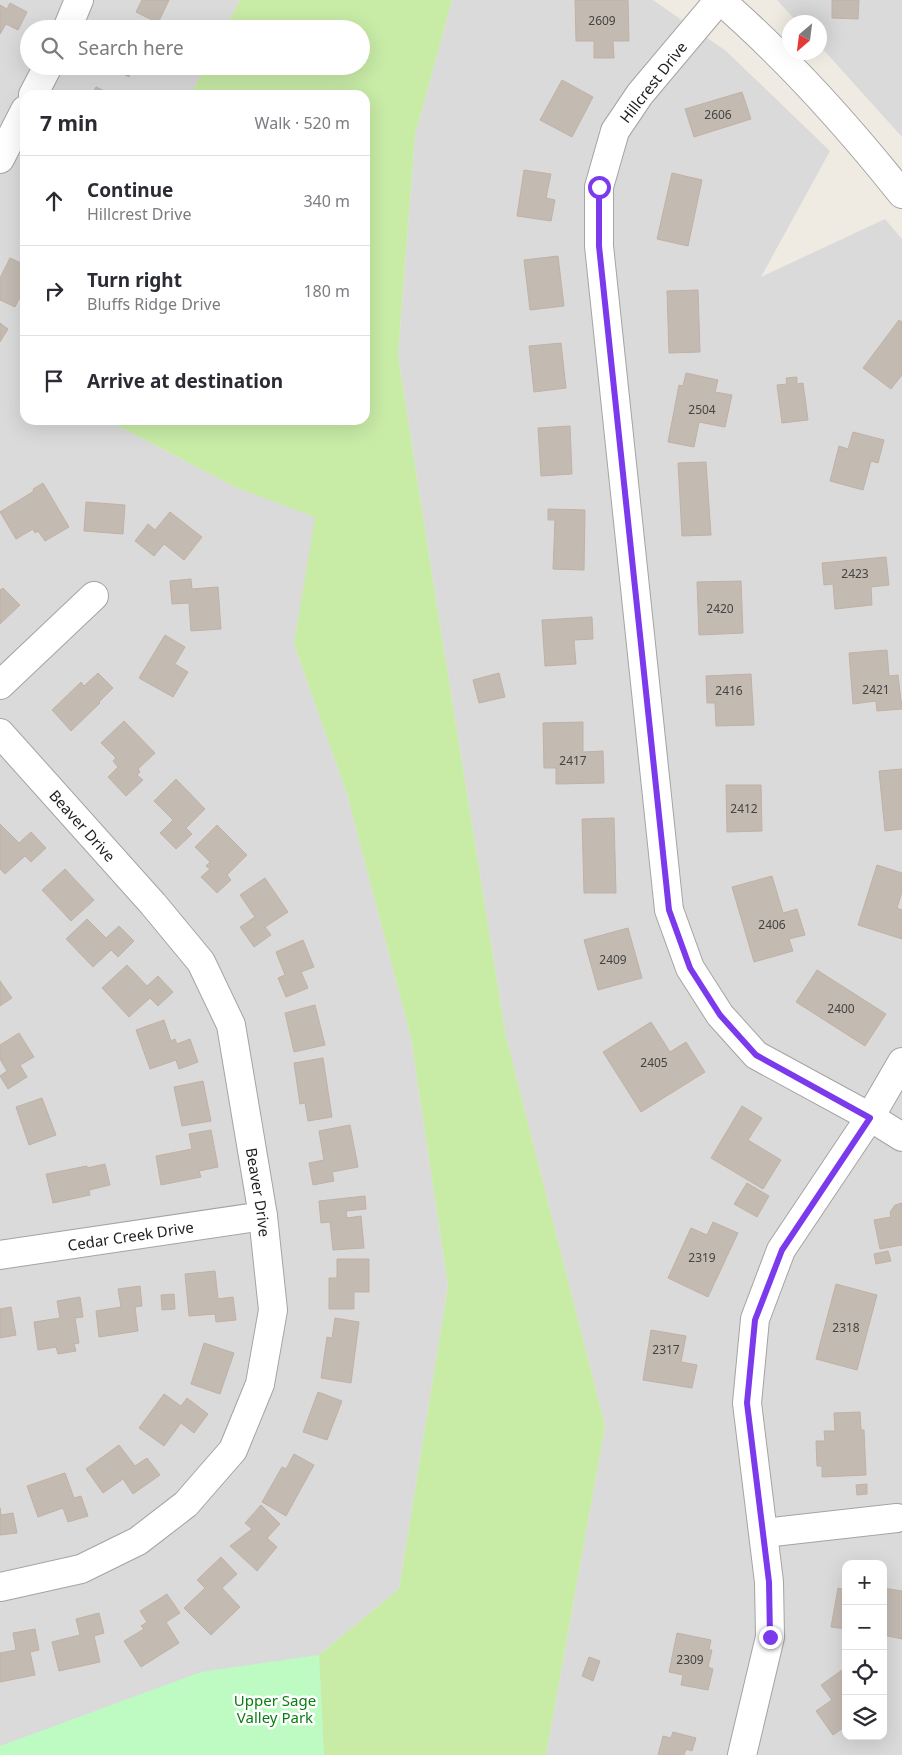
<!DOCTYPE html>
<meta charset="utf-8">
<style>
body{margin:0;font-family:"Noto Sans",sans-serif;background:#f7f7f7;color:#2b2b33}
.controls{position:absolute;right:15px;bottom:15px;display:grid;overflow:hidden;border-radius:10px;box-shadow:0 5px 20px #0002}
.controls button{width:45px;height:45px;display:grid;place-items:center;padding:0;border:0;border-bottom:1px solid #e1e1e2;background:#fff;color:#2b2b33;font:25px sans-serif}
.compass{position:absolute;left:782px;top:15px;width:45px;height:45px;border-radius:50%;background:#fff;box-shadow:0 5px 20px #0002;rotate:208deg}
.stop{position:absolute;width:15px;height:15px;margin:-11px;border:4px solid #7c3aed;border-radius:50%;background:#fff}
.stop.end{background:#7c3aed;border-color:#fff;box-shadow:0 1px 5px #0008}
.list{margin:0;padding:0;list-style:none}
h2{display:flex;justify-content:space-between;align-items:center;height:65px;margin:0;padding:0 20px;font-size:21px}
h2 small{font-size:16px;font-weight:400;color:#7c7c81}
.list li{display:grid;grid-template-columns:32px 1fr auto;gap:15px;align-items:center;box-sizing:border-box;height:90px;padding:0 20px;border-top:1px solid #e1e1e2}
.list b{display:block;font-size:19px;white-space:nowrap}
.list p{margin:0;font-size:16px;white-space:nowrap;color:#7c7c81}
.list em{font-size:16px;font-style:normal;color:#7c7c81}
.icon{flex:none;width:28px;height:28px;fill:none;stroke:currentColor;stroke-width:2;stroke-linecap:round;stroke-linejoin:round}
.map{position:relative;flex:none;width:902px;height:1755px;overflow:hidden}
.search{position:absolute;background:#fff;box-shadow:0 5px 20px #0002;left:20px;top:20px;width:350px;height:55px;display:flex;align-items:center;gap:12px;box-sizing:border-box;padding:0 18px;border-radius:28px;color:#7c7c81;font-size:19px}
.panel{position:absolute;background:#fff;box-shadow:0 5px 20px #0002;left:20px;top:90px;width:350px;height:335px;border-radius:15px}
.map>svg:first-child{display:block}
.residential{fill:#dbdada;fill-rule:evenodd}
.grass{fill:#c8eba6}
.park{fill:#bdfbc2}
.building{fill:#c3bab2;stroke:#c1b1a4}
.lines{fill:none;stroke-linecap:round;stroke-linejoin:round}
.minor-casing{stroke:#a4a4a4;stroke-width:30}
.minor{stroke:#fff;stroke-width:28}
.route{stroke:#7c3aed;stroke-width:6}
.labels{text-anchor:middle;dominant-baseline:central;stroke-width:5;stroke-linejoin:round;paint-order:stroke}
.number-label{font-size:12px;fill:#464442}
.street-label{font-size:15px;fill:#1d1d1d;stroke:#fff}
.park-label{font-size:15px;fill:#087e11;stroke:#fff}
</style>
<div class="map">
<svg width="902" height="1755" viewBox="0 0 902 1755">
<rect width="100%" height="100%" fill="#efeae2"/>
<!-- residential -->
<path class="residential" d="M0,0H240L225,29H29V66H205L191,95H25V420H107L235,487L316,517L294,644L347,794L411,1038L448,1286L399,1589L319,1655L324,1755H0Z
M452,0H653L726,51L830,151L761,277L885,219L902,239V1755H546L605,1426L506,1037L436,600L398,355L415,135ZM846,1564H883V1736H846Z
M777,0H902V137L820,46V22H797Z"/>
<!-- grass -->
<path class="grass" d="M240,0H452L415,135L398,355L436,600L506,1037L605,1426L546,1755H324L319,1655L399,1589L448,1286L411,1038L347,794L294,644L315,517L235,487L107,420H365V95H191L205,66H361V29H225Z"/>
<!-- park -->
<path class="park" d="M319,1655L324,1755H0V1746L201,1672Z"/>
<!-- building -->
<path class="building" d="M142,0H169L158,23L136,12Z
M575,0H628L629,41H613L614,58H594V41H576Z
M832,0H859L858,19L832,18Z
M10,3L27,12L18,30L6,24L0,34V5L7,9Z
M107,66H134L129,77Z
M562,80L593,97L572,137L540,120Z
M96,87L112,95H92Z
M742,92L751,119L694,137L685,109Z
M524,170L551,174L546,198L555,200L551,221L517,216Z
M672,173L702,180L688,246L657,239Z
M558,256L564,306L530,310L524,260Z
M10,258L25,265V287L15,307L0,300V278Z
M698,290L700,352L669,353L667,291Z
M899,320L902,322V375L891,389L863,368Z
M0,323L8,329L0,342Z
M561,343L566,388L534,392L529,346Z
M686,373L718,380L715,392L732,395L725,427L699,422L694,447L668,442L679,385L683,386Z
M797,377V384L803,383L808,420L782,423L777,385L787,384L786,378Z
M570,426L572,474L541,476L538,428Z
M853,432L884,440L878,463L871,461L863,490L830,481L839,446L848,449Z
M706,462L711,535L682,536L678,463Z
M43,483L69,527L45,541L38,531L35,533L33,529L16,539L0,512L34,491L33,489Z
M86,502L125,505L123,534L84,531Z
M548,509L585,510L584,570L553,569L555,520H548Z
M170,512L202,537L184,560L164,544L154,556L135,541L148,524L155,530Z
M886,557L889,585L871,587L872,605L835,609L833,584L824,585L822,563Z
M191,579L192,589L218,587L221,629L191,631L189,603L172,604L170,581Z
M741,581L743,633L699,635L697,582Z
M3,588L20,605L0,624V590Z
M592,617L593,639L574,640L576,664L545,666L542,620Z
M165,635L185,647L175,664L188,672L173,697L139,678Z
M887,650L889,676L898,675L902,709L877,711L876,701L853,704L849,653Z
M98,673L113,688L99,702L100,703L71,731L52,710L81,682L84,686Z
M499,673L505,697L479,703L473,680Z
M751,674L754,725L716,726L715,703H707L706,676Z
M124,721L155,753L138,769L140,772L137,775L143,780L126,796L108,777L118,767L113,761L116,758L101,743Z
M583,722V752L603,751L604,783L556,784V768H544L543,723Z
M902,769V829L885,831L879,771Z
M176,779L205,809L186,828L192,834L176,849L160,833L173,820L154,801Z
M726,785H761L762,831L727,832Z
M614,818L616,893H584L582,819Z
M0,824L19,843L31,832L46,848L31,862L25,856L5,874L0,869Z
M217,825L247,855L227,875L231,880L217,893L201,877L210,869L206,866L210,862L195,847Z
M877,865L902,873V892L897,908L902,910V939L858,925Z
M65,869L94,900L71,921L42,890Z
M772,876L783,913L797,909L805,935L789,939L793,951L754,962L732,887Z
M265,878L288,912L265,927L271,935L254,947L240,927L255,917L240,895Z
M87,919L106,938L119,926L134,941L118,957L111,950L93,967L66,939Z
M628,928L642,978L598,990L584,940Z
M303,940L314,967L301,972L308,988L286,997L278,978L285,975L276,952Z
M127,965L147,986L158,976L173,992L158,1006L150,998L129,1017L102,988Z
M817,970L886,1014L865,1046L796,1002Z
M0,981L12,998L0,1006Z
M315,1005L325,1045L294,1052L285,1013Z
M164,1020L171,1041L175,1039L177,1044L190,1039L198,1062L179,1069L176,1060L150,1069L136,1030Z
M651,1022L670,1052L686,1042L705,1072L641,1112L603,1052Z
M19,1033L34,1057L20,1065L27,1077L8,1089L0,1076L7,1071L0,1059V1045Z
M323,1058L332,1117L308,1121L305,1103L300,1104L294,1063Z
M203,1081L211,1121L182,1126L174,1087Z
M42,1098L56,1135L29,1145L16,1107Z
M742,1106L762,1118L748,1140L781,1160L763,1189L711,1158Z
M350,1125L358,1167L332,1172L334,1181L313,1185L309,1163L324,1160L319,1131Z
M211,1130L218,1167L199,1171L201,1177L161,1185L156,1156L192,1149L189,1134Z
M105,1164L110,1185L89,1190L90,1195L53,1203L46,1174L87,1166V1168Z
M747,1183L769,1196L757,1217L734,1204Z
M365,1196L366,1209L346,1211L347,1218L361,1216L364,1248L333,1250L330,1222L321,1223L319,1201Z
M902,1203V1245L880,1249L874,1220L891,1217L890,1212L895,1205Z
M713,1222L738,1233L708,1297L668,1278L691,1228L707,1235Z
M888,1251L891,1261L876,1264L874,1254Z
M337,1259H369V1292H354V1309H329V1278H337Z
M215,1271L218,1299L233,1297L236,1320L216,1322L215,1314L189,1316L185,1274Z
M836,1284L877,1295L857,1370L816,1359Z
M140,1286L142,1306L135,1307L138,1331L99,1337L96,1311L121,1307L118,1289Z
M174,1294L175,1309L162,1310L161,1295Z
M80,1297L83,1317L75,1318L79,1343L74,1344L76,1351L58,1354L56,1347L38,1350L34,1322L60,1318L57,1301Z
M11,1307L16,1335L0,1338V1309Z
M335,1318L359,1322L351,1383L321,1378L327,1337L332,1338Z
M651,1330L686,1336L681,1362L697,1365L692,1388L643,1380Z
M204,1343L234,1353L220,1394L191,1384Z
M318,1392L342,1401L327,1440L303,1432Z
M164,1394L181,1406L187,1398L208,1414L194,1433L181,1423L164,1446L139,1428Z
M860,1412L861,1430H864L866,1475L822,1477V1466H817L816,1441H825L824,1431H835L834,1413Z
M119,1445L135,1466L147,1458L160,1475L133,1494L123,1479L103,1493L86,1469Z
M294,1454L314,1465L286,1516L262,1502L282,1467L286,1469Z
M65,1473L74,1498L81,1496L88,1516L68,1522L63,1508L38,1517L27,1486Z
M867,1484V1494L857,1495L856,1485Z
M261,1505L280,1524L267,1538L277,1547L257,1571L230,1546L252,1529L245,1523Z
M0,1508L1,1515L13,1513L17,1533L0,1535Z
M221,1557L237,1574L222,1588L240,1607L211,1635L184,1608L205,1588L197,1580Z
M838,1588L846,1590V1629L831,1627Z
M883,1588L902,1591V1639L883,1635Z
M167,1594L180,1613L166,1622L179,1643L141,1667L124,1641L144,1629L141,1626L147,1622L140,1611Z
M99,1613L104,1633L94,1636L100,1662L59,1671L52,1642L80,1635L76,1619Z
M35,1629L39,1650L30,1652L35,1675L0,1682V1653L16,1650L13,1633Z
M677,1633L711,1640L709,1650H712L708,1667L713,1669L708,1690L681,1685L683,1675L669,1672Z
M589,1657L600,1661L593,1681L582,1676Z
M845,1668L846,1726L833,1735L816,1711L832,1700L821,1685Z
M673,1732L696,1738L692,1751L686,1749L684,1755H658L663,1736L671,1738Z"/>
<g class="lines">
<!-- minor casing -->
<g class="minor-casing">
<g id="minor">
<path d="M719,0L640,94L615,131L599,187V246L669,910L690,968L720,1015L756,1055L870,1117L902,1137"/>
<path d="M720,0C787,58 847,125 902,194"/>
<path d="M67,29L79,0"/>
<path d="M33,95L48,66"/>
<path d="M0,159L25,110"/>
<path d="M0,685L94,596"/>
<path id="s1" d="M0,733L153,904L201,962L231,1025L263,1216L273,1310L260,1384L233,1450L186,1504L138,1541L81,1569L0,1587"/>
<path id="s2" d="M0,1255L263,1216"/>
<path d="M764,1533L897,1518"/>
<path d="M742,1755L770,1637L769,1582L747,1403L755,1319L781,1250L870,1117L902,1062"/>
</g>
</g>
<!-- minor -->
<use href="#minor" class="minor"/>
</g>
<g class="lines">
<!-- route -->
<path class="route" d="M599,187V246L669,910L690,968L720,1015L756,1055L870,1118L782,1250L755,1320L747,1403L769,1582L770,1637"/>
</g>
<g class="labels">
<!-- number labels -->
<g class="number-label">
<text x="602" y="20">2609</text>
<text x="718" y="114">2606</text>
<text x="702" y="409">2504</text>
<text x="855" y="573">2423</text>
<text x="720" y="608">2420</text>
<text x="876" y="689">2421</text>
<text x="729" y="690">2416</text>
<text x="573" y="760">2417</text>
<text x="744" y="808">2412</text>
<text x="772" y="924">2406</text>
<text x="613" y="959">2409</text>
<text x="841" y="1008">2400</text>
<text x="654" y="1062">2405</text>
<text x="702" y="1257">2319</text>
<text x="846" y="1327">2318</text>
<text x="666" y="1349">2317</text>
<text x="690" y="1659">2309</text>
</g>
<!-- street labels -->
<g class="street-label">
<text transform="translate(653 82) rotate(-52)">Hillcrest Drive</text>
<text stroke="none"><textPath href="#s1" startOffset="124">Beaver Drive</textPath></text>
<text stroke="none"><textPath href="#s1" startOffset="544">Beaver Drive</textPath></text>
<text stroke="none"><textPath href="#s2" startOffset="132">Cedar Creek Drive</textPath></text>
</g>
<!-- park labels -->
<g class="park-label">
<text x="275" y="1700">Upper Sage<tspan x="275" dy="17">Valley Park</tspan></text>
</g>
</g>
</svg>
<div class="controls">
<button>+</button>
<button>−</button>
<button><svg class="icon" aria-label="locate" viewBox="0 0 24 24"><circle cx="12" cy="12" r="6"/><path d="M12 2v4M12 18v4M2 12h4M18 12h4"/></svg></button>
<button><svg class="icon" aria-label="layers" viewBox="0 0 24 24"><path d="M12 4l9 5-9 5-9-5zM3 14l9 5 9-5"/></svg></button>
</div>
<svg class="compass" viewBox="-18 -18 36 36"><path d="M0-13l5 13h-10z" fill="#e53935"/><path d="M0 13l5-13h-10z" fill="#7c7c81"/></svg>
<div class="stop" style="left:599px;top:187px"></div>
<div class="stop end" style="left:770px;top:1637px"></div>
<div class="search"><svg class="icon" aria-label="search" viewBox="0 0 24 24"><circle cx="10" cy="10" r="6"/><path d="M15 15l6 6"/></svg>Search here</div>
<section class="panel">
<h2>7 min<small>Walk · 520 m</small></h2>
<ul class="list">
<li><svg class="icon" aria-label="ahead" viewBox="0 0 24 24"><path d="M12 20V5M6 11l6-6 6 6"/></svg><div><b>Continue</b><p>Hillcrest Drive</p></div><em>340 m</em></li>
<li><svg class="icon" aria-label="right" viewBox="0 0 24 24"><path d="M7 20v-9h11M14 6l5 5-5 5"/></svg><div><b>Turn right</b><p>Bluffs Ridge Drive</p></div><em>180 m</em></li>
<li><svg class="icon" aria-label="arrive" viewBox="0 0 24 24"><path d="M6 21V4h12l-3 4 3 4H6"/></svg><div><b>Arrive at destination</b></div></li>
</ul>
</section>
</div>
